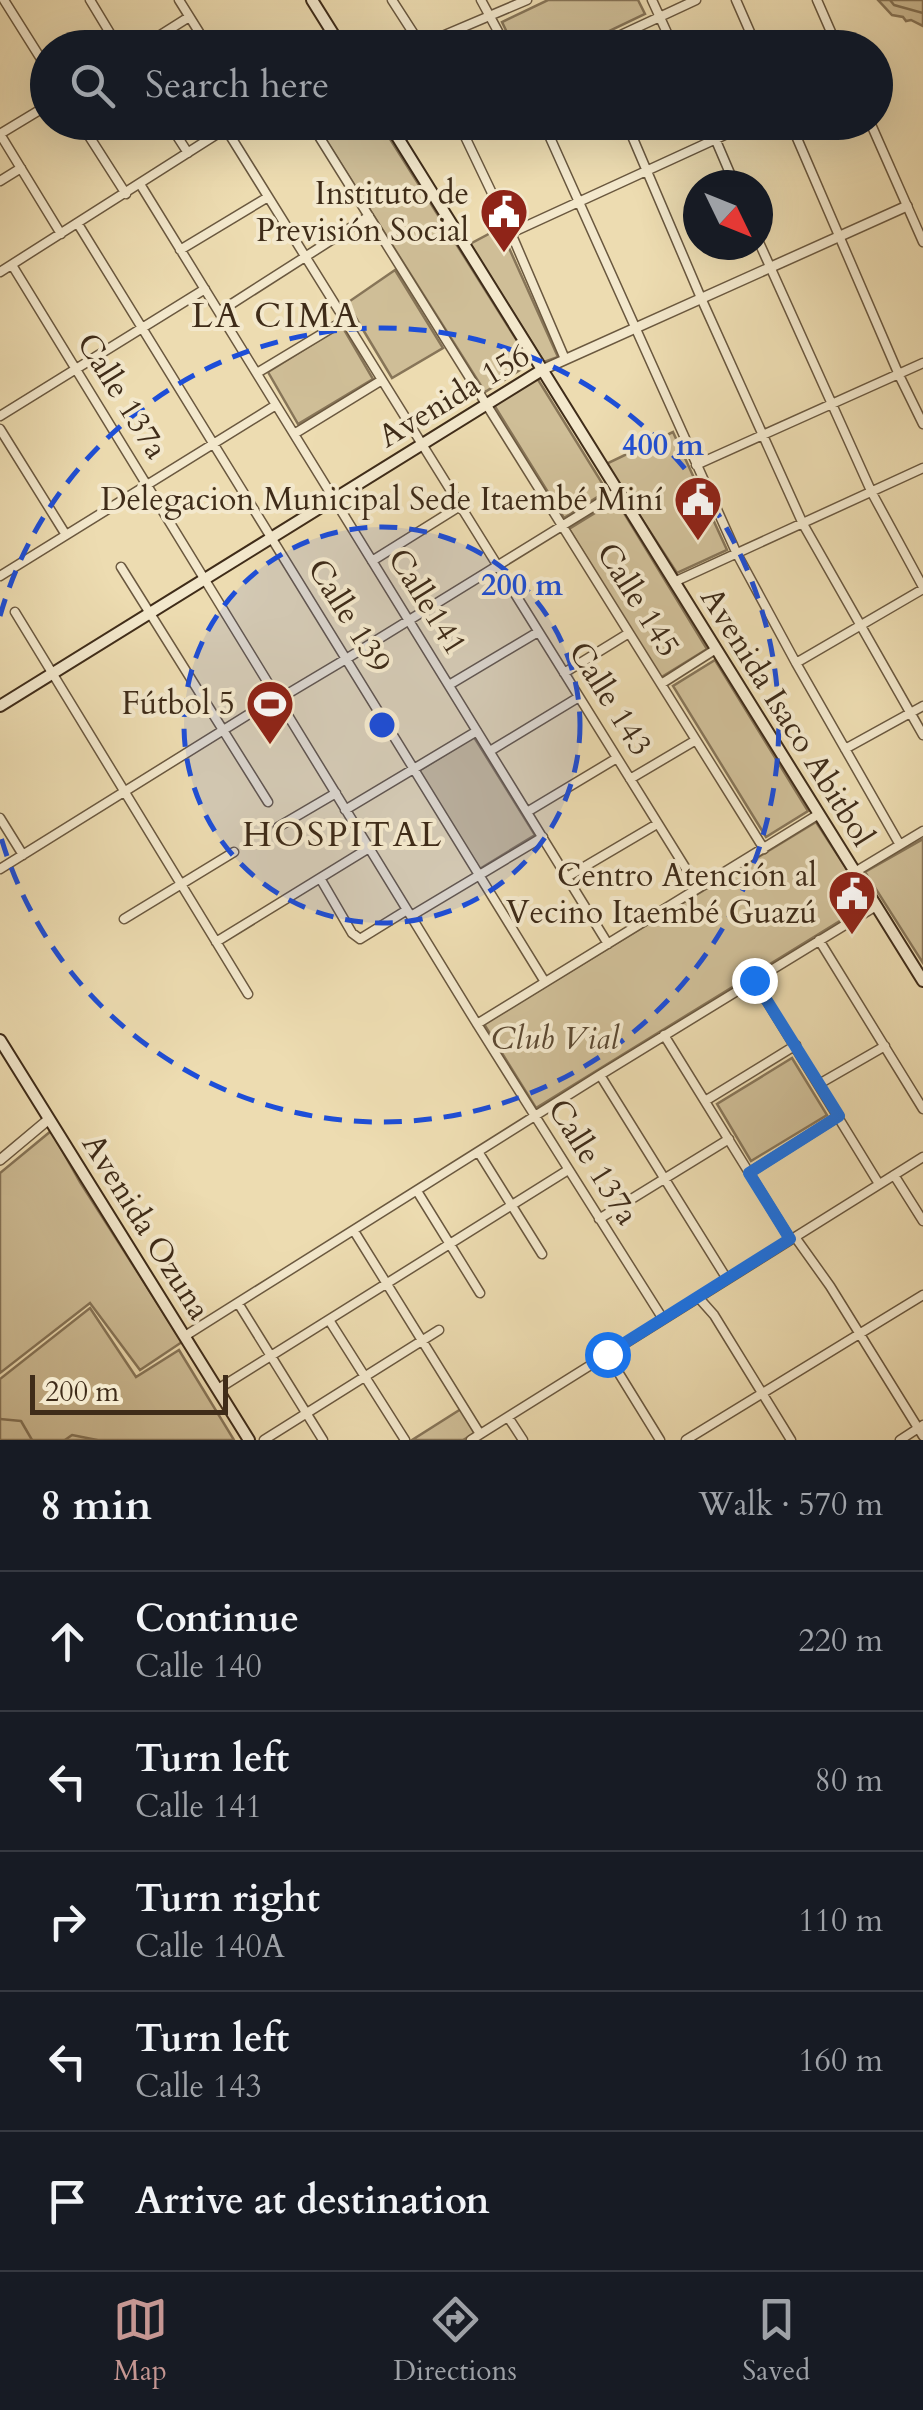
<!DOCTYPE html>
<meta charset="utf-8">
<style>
body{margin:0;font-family:Cardo,serif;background:#20242c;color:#f1f3f6}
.compass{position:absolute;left:683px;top:170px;width:90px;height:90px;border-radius:50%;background:#171b24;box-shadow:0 10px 40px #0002;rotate:133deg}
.scale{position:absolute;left:30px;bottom:25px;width:198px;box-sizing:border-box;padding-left:10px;border:5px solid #3f2c19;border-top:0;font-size:28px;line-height:35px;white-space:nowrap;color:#3f2c19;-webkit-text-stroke:8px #f3e8cc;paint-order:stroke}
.stop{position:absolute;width:30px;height:30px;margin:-22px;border:8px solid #1a73e8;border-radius:50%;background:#fff}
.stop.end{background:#1a73e8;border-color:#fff;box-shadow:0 2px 10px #0008}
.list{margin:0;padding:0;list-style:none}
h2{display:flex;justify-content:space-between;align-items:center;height:130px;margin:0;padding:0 40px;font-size:42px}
h2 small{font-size:32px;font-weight:400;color:#9ea1a6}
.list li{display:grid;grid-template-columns:65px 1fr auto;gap:30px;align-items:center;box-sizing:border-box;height:140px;padding:0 40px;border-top:2px solid #363941}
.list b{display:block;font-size:38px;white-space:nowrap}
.list p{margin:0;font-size:32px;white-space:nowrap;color:#9ea1a6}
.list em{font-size:32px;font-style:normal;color:#9ea1a6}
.icon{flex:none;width:55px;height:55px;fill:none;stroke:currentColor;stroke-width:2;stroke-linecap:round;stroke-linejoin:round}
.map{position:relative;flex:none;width:923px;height:1440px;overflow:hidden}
.search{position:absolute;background:#171b24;box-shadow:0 10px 40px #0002;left:30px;right:30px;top:30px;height:110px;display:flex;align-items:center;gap:25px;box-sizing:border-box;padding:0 35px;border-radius:55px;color:#9ea1a6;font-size:38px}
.sheet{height:830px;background:#171b24}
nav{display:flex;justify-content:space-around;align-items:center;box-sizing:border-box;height:140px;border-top:2px solid #363941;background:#171b24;font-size:28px;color:#9ea1a6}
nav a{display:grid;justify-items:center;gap:5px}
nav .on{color:#c59692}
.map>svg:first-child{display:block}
.green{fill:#cfbe97;stroke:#877558;stroke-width:2.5}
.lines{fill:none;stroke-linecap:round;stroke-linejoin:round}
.stream{stroke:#847255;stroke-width:2.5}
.minor-casing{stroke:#6a583f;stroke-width:11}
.tertiary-casing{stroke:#6a583f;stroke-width:12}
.secondary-casing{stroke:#3f2c19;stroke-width:14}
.minor{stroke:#f3e8cc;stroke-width:8}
.tertiary{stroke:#f3e8cc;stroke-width:9}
.secondary{stroke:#f3e8cc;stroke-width:10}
.route{stroke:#1a73e8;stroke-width:12}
.ring{fill:none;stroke:#1d4ed8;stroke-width:5;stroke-dasharray:18 12}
.labels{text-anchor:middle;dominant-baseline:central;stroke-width:8;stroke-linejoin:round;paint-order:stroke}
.poi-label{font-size:32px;fill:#3f2c19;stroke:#f3e8cc;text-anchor:end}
.street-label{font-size:32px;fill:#3f2c19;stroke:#f3e8cc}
.park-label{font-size:32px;font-style:italic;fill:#5c4932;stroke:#f3e8cc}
.neighbourhood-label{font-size:35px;letter-spacing:2.5px;fill:#3f2c19;stroke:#f3e8cc}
.centre{fill:#1d4ed8;stroke:#f3e8cc;stroke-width:5}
.ring-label{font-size:30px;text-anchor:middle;font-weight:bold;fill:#1d4ed8;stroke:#f3e8cc;stroke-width:8;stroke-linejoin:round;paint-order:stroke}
</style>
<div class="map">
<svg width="923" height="1440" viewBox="0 0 923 1440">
<rect width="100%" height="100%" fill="#eddcb1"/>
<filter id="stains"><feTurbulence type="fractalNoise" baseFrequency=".002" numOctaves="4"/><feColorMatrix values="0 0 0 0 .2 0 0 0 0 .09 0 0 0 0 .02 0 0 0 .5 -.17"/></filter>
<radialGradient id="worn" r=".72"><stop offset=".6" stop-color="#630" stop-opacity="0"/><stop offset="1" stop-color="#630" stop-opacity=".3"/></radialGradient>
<!-- green -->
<path class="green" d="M548,0H638L645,14L576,47H514L502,22Z
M878,0H923V26L911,20L906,21L903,17L892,15Z
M315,123H380L531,363L485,392Z
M500,228L558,357L544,362L470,244Z
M395,270L443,348L392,378L347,303Z
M342,326L373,379L298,424L268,372Z
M537,378L607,491L564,518L494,405Z
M673,432L727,550L677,573L606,464Z
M616,500L707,649L660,678L569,529Z
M715,660L808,811L766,837L673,686Z
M474,737L535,835L478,870L417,772Z
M816,822L869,903L536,1108L484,1024Z
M923,839V963L865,872Z
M792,1058L827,1115L751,1161L717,1104Z
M51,1131L80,1182L182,1342L140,1370L90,1303L0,1373V1173Z
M90,1308L136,1377L179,1350L234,1440H0V1379Z
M461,1409L475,1433L463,1440H412Z"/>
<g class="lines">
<!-- stream -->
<path class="stream" d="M890,0L894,5L923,13
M0,1419L21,1421L32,1440
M65,1440L72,1435L97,1440"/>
<!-- minor casing -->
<g class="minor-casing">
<path id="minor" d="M4,0L48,70
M90,0L119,48
M179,0L209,48
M392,0L421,45
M481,0L507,48
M652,0L674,48
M736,0L757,48
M817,0L838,48
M140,48L189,17
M414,48L527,0
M593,48L696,0
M80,122L126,194
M168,122L188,153
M310,122L764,849
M458,122L511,233L565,359
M543,122L737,554L796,663L900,845
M626,122L701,298L803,524L923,735
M708,122L735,185
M790,122L899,375L923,424
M870,122L923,242
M226,129L698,888
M0,134L61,234
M0,134L48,105
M397,137L430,122
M0,181L21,168
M140,184L608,944
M78,224L545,982
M511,233L753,122
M758,240L872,493L923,587
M180,250L268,197
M12,265L477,1024L663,1319
M0,272L236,122
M219,312L369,216
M257,373L345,320
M0,416L205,289
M0,429L66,535
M294,434L382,380
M696,465L923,363
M372,561L460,506
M121,567L268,802
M0,576L276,405
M674,582L923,468
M15,612L248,994
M796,663L923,589
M564,673L629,633
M661,684L716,649
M449,685L538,632
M845,749L923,706
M490,751L579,697
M630,779L696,740
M345,810L477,731
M527,812L617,758
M0,818L23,855
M278,827L336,793
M0,869L262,706L289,693L346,659L617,492
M855,872L923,831
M567,877L657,824
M320,878L352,933L360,939L407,910
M411,916L543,837
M124,919L234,852
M819,940L923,1109
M216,942L369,848
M754,980L879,1184
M477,1024L819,814
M664,1035L790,1239
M600,1075L727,1279
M819,1084L885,1046
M705,1101L796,1045
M479,1153L542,1254
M749,1173L839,1116
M894,1175L923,1221
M417,1191L480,1293
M599,1219L729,1139
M354,1231L480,1434
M795,1237L830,1286L923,1436
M698,1297L714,1315L791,1440
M238,1303L323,1440
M329,1320L405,1440
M185,1336L600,1075L876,906
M607,1354L660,1440
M218,1389L568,1170
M508,1417L523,1440
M264,1440L439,1330
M471,1440L923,1157
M686,1440L923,1295
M900,1440L923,1425"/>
</g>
<!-- tertiary casing -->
<g class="tertiary-casing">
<path id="tertiary" d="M542,370L907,206
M0,1160L49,1119"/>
</g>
<!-- secondary casing -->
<g class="secondary-casing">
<path id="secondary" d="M312,0L342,48
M388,122L923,981
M0,706L542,370
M0,1040L249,1440"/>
</g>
<!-- minor -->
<use href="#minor" class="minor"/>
<!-- tertiary -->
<use href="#tertiary" class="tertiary"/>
<!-- secondary -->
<use href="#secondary" class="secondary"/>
</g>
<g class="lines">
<!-- route -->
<path class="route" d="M607,1354L790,1239L749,1173L839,1116L754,980"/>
</g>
<!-- distance rings -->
<circle cx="382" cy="725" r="198" fill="#1d4ed8" fill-opacity=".12"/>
<g class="ring">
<circle cx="382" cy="725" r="198"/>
<path d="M0 616A397 397 0 1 1 0 834"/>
</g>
<!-- icons -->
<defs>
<g id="civic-pin" transform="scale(2.5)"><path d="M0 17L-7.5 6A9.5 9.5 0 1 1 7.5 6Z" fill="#8f2418" stroke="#f3e8cc"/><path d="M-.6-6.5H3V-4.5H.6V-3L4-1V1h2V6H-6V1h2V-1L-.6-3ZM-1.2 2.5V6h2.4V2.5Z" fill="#fff"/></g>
<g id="stadium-pin" transform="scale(2.5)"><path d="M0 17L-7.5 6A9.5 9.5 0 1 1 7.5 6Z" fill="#8f2418" stroke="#f3e8cc"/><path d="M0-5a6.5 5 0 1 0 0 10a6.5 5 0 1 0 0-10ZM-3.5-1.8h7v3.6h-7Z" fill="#fff"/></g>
</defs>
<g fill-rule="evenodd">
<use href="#civic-pin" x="504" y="212"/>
<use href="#civic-pin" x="698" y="500"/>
<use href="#stadium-pin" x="270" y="704"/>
<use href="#civic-pin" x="852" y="894"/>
</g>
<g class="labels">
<!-- poi labels -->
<g class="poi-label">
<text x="469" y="194">Instituto de<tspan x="469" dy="37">Previsión Social</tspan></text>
<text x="663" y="500">Delegacion Municipal Sede Itaembé Miní</text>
<text x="235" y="704">Fútbol 5</text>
<text x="817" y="876">Centro Atención al<tspan x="817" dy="37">Vecino Itaembé Guazú</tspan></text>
</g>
<!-- street labels -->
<g class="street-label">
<text transform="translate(122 396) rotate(58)">Calle 137a</text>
<text transform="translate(454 396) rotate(-31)">Avenida 156</text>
<text transform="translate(638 600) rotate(58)">Calle 145</text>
<text transform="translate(427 602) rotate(58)">Calle141</text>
<text transform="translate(349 616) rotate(58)">Calle 139</text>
<text transform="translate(610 699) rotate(58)">Calle 143</text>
<text transform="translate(787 717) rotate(58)">Avenida Isaco Abitbol</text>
<text transform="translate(593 1162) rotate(58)">Calle 137a</text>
<text transform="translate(146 1227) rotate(58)">Avenida Ozuna</text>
</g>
<!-- park labels -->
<g class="park-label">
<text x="555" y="1039">Club Vial</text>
</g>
<!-- neighbourhood labels -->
<g class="neighbourhood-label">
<text x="276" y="316">LA CIMA</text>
<text x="343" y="835">HOSPITAL</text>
</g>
</g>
<circle cx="382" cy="725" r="15" class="centre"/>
<g class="ring-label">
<text x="663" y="455">400 m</text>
<text x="522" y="595">200 m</text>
</g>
<rect width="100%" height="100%" filter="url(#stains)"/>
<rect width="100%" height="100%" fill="url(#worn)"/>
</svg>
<svg class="compass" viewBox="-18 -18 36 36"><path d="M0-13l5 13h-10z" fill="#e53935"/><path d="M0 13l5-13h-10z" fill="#9ea1a6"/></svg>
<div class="scale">200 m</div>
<div class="stop" style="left:607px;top:1354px"></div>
<div class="stop end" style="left:754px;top:980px"></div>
<div class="search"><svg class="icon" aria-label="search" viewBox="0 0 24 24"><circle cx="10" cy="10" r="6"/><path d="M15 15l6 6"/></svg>Search here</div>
</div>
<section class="sheet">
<h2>8 min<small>Walk · 570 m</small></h2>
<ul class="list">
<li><svg class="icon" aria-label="ahead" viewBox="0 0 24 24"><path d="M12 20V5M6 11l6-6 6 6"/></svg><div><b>Continue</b><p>Calle 140</p></div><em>220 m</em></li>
<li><svg class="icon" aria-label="left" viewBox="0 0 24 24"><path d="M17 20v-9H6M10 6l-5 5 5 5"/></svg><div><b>Turn left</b><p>Calle 141</p></div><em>80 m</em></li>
<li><svg class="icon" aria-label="right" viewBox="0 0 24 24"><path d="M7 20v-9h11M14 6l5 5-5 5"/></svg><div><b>Turn right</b><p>Calle 140A</p></div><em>110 m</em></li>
<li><svg class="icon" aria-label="left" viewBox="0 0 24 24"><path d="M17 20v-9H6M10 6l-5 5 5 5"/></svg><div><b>Turn left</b><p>Calle 143</p></div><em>160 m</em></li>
<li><svg class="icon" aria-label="arrive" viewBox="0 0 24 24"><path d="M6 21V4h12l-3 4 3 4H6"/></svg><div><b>Arrive at destination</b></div></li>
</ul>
</section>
<nav>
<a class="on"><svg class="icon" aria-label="map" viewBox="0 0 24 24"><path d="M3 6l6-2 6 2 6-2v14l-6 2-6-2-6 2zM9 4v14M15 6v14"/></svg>Map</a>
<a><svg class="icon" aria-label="directions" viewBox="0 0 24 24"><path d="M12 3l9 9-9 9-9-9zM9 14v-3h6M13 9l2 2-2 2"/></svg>Directions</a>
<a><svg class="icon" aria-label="saved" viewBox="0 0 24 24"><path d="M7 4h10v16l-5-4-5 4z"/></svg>Saved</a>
</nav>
